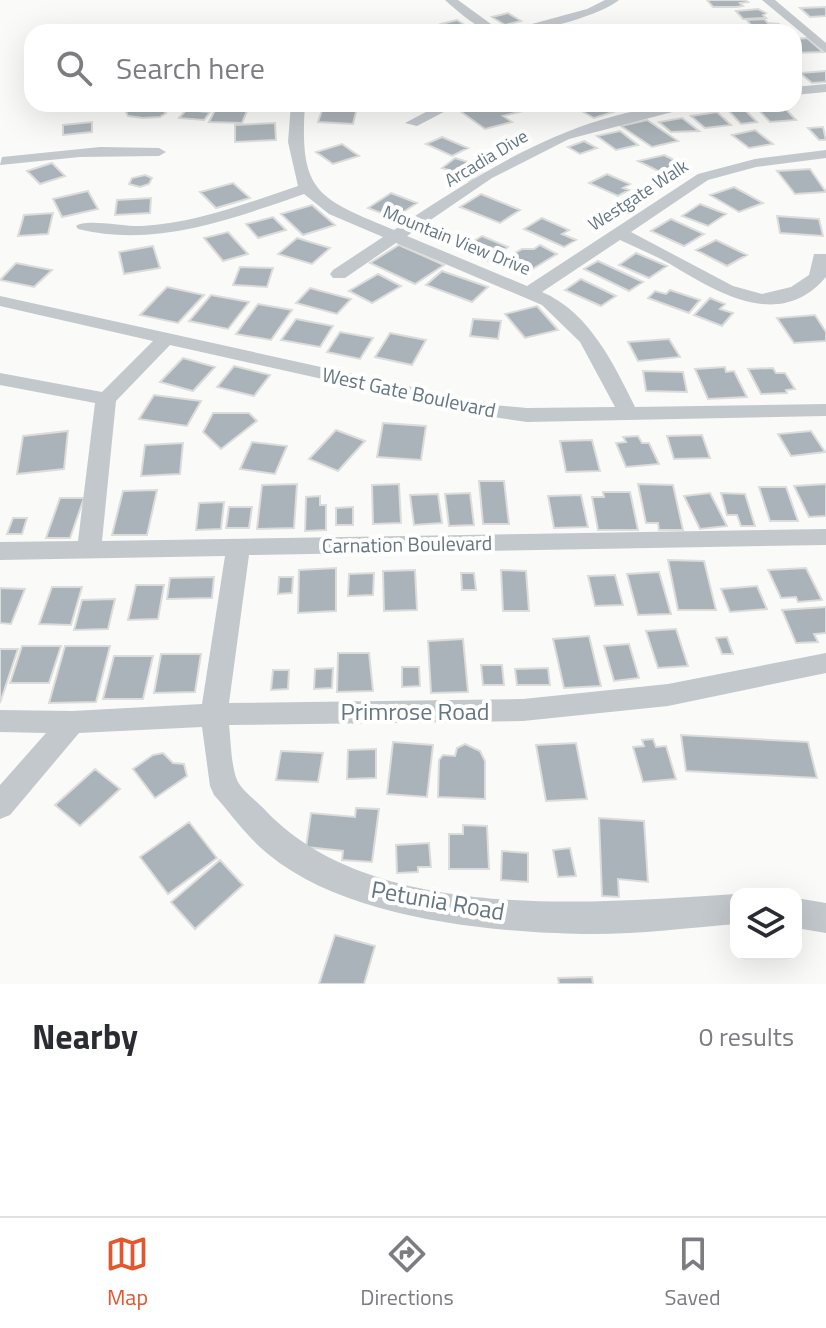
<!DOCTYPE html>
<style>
body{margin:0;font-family:"Titillium Web",sans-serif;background:#f2f2f3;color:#2b2b33}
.controls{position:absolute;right:24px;bottom:24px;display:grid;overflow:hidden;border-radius:16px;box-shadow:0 8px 32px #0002}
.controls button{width:72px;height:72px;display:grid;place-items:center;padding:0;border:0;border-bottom:2px solid #e1e1e2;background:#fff;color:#2b2b33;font:40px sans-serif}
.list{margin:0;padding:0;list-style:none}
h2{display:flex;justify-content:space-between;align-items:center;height:104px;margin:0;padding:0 32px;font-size:34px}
h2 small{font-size:26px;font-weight:400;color:#7c7c81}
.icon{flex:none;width:44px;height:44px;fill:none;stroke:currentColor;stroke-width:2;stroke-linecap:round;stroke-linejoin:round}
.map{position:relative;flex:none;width:826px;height:984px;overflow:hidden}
.search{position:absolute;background:#fff;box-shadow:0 8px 32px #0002;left:24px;right:24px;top:24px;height:88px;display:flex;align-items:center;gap:20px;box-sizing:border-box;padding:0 28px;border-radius:24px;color:#7c7c81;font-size:30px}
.sheet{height:232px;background:#fff}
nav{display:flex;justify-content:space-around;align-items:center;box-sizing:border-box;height:112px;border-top:2px solid #e1e1e2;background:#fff;font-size:22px;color:#7c7c81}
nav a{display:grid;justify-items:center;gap:4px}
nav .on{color:#e4572e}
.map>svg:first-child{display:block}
.building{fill:#aab3b9;stroke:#dcdcda;stroke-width:2}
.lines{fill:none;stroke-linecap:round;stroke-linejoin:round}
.minor{fill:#c3c8cc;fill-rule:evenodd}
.labels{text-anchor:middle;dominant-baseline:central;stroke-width:8;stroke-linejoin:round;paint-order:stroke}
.far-street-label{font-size:18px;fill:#657683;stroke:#fff}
.street-label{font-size:20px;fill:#657683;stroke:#fff}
.near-street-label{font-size:24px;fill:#657683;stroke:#fff}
</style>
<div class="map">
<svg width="826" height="984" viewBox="0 0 826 984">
<rect width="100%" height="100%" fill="#fafaf8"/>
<!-- building -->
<path class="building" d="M707,0H745L748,2L740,3L743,6L736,7H713Z
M826,7V16L810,17L800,8Z
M758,9L766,13L763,15L766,18L743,19L736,11Z
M508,13L521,21L505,25L492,17Z
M764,19L768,23L779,24L780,27L754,29L747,20Z
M457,20L469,28L453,32L441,24Z
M700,25H718L738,32L697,31Z
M807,38L823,52L794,53V39Z
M826,71V82L812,83L800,73Z
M151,104L159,106L166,113L160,117L143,118L128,116L126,112L127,108Z
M218,104H250L242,123L209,122Z
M488,104H523L531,109L503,116L512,122L485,129L460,111Z
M599,104L613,112L594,118L578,109Z
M781,104L796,120L770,122L755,106Z
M323,107H337L357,108L353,124L318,122Z
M743,108L757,122L741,124L727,109Z
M186,110L210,112L204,120L179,118Z
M717,112L731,125L705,128L691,116Z
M682,118L699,131L671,132L659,122Z
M647,120L678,141L652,147L621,126Z
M92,122V132L63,135V125Z
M275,123L276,140L235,142V125Z
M823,127L826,140H819L808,128Z
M755,130L773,144L749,148L732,135Z
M620,131L638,145L616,150L597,136Z
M442,137L468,148L452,156L426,144Z
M584,141L597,148L580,154L568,147Z
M342,144L359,156L333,164L316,152Z
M664,155L688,167L668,176L638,161Z
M455,158L478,165L472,169L482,172L469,181L450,175L455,172L442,168Z
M52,163L65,176L40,184L27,171Z
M810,169L826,192L795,194L777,171Z
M607,174L630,184L623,188L629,190L618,196L589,183Z
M145,175L152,178L149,184L140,187L129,184L132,178Z
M233,183L250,198L216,208L200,192Z
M734,187L763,203L739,212L710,195Z
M88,191L98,209L62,217L53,199Z
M391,193L417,203L394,218L368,208Z
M481,194L520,210L500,223L460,207Z
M151,198L150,213L115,215L117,200Z
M700,204L726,214L708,226L682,216Z
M312,205L335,225L303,235L281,214Z
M53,213L48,234L18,236L24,215Z
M777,216L819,219L823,236L780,233Z
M273,217L286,230L258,238L246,224Z
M542,218L569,230L562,234L576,240L564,247L524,229Z
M671,219L704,234L684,246L651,231Z
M228,232L248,254L223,261L204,238Z
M482,236L508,247L488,261L461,249Z
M297,238L330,248L312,264L278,254Z
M716,240L747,255L727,266L696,250Z
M399,245L444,265L415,284L370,263Z
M540,245L557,254L526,273L495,265L522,249H534Z
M153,246L160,268L124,274L119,252Z
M636,253L667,266L649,278L619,265Z
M598,261L643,282L629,291L584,269Z
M16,263L52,270L34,287L0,280Z
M240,267L273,268L267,287L233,285Z
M442,271L488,287L472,302L426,285Z
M378,274L401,286L372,303L349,291Z
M581,279L616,296L601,306L565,290Z
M167,287L204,295L178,323L140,315Z
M310,288L351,299L337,314L296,303Z
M670,290L700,300L689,313L648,298L655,291L666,294Z
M211,295L249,302L228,329L189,321Z
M710,298L725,304L720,309L733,313L722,326L694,315Z
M258,304L292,310L271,340L236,334Z
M537,306L558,330L525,338L505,314Z
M815,315L826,332V341L794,343L777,318Z
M296,319L333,326L320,347L281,340Z
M473,319L501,321L498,339L470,336Z
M340,332L373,338L360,359L327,352Z
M390,333L426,340L412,365L375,357Z
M669,339L680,357L638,361L628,342Z
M183,358L215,367L193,391L160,382Z
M234,366L270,375L254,396L217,387Z
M725,367L726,372L734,371L747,397L708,399L695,369Z
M773,368L776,373H785L795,389L786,390L787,393L761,394L748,369Z
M643,371L683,372L687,392L646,391Z
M154,395L201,401L187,426L139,419Z
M213,413H249L257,421L221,449L203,432Z
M383,423L426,426L421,460L377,457Z
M336,430L365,441L338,471L309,459Z
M68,431L64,469L17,474L23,436Z
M811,431L825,452L791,456L778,434Z
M702,435L710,458L674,459L667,436Z
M638,436L642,443H649L659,464L626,467L616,443L626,442L623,437Z
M592,440L600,471L566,472L560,441Z
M252,442L287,446L275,474L240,469Z
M183,443L180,474L141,476L145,445Z
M479,481H504L509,524H483Z
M297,484L294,528L257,529L262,485Z
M399,484L401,523L373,524L372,485Z
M638,484L673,485L683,530H659L658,523H646Z
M826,484V516L809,517L794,486Z
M759,487H786L798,521H770Z
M157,490L147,535H112L123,491Z
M603,492H630L638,530H598L592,497H604Z
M470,493L474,525L449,526L445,494Z
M710,493L727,526L700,529L684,496Z
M721,493L745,494L755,526H741L737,515H727Z
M438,494L442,523L414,525L410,495Z
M581,495L588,527L554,528L548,496Z
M320,496V505H326V530L305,531L306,497Z
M60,498H84L70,538H46Z
M224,502L221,529L196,530L199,503Z
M229,507H252L249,528H226Z
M353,507V525H336V508Z
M13,518H27L22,534H7Z
M668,560L704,561L716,610H678Z
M336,568V611L298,613L299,570Z
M806,568L822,600L798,602L796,597L781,598L768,570Z
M415,570L417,610L384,611L383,571Z
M501,570L526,571L529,611H503Z
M659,572L671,614L638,615L627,574Z
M374,573L373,595L348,596L349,574Z
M461,573H474L476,590H462Z
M615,575L623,605L595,606L588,576Z
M214,577L212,598L167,599L170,578Z
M279,577H293L292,593L278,594Z
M136,585H164L158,619L128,620Z
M757,586L767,609L730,612L721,589Z
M52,587H82L71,625L39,624Z
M0,588L25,589L11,624L0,623Z
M115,599L108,629L74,630L82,600Z
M826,607V633L814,634L818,642L796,643L782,610Z
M676,629L688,666L658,668L646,631Z
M589,636L601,686L564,688L553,639Z
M727,637L733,654H722L716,638Z
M463,639L468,692L431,693L428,641Z
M629,644L639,678L614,681L604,646Z
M22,646H61L49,683H10Z
M65,646H110L96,702L49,703Z
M0,649H18L0,703Z
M338,653H369L373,691L337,692Z
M161,654H201L195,692L154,693Z
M114,656H153L143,699H103Z
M481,665H502L504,685H483Z
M402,667H419L420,686L402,687Z
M333,668L332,688L314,689L315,669Z
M548,668L550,685H517L515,669Z
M273,670H289L288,689L271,690Z
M681,735L808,742L817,778L686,771Z
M653,739L656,747L666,746L676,779L643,782L633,747L644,746L642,740Z
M393,742L433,745L427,797L387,794Z
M576,743L587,799L546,801L536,745Z
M465,744L480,751L485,761V799L438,797L439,760L443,755L455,756L457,748Z
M376,749V778L347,779L348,750Z
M281,751L323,753L318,782L276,780Z
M163,753L173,763L184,764L187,776L155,798L133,769L153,755Z
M95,769L120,789L80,826L55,805Z
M356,808L379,809L372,862L342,860L343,851L306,847L311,813L355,817Z
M599,818L644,821L648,882L618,879L619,897L602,896Z
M189,822L217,858L168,894L140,857Z
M463,825L487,826L489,869H449V834H463Z
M429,843L431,867H418V872L397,873L396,845Z
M570,848L576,876L558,877L553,850Z
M502,851L528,853V882L501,880Z
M220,860L243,885L195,929L171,902Z
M335,935L375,946L364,984H319Z
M592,977L593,984H559L558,978Z"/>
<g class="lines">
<!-- minor -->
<path class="minor" d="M445,0H458L502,32L587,9L605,0H619C599,17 510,42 486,30C472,24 456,10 445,0Z
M762,0H775L826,43V53Z
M826,84V92L794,95V87Z
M291,104H305C299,193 317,198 394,230C487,168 586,104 703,104L569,139L492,178L407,236L527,286L698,174L755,159L826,150V158L756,167L708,180L631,232L733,286L762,294L791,287L809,275L814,254H826V277C779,332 717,292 670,264C654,255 637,248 620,240L542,292C589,312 614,364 635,407L826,404V416L527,422L493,417L170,345L116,401L102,541L826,529V545L249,555L229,703L523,699L668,684L826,653V673L668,706L523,721L229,725C231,742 231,765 237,780C242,791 258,802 266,811C374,924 593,903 736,894V924C686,928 634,935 583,934C486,932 345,918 268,854C248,838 231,814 214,795L210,786L202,727L79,733L10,815L0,819V785L46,733L0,732V710L72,711L202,704L225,556L0,560V542L78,541L95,403L0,385V373L102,392L153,341L0,306V296L493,405L527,408L615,407L580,342L542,305L396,243L345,278H333L330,274L333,270L383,237L329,214L304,194C232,219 155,248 78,229L76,226C85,218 126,227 142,226C196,223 247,203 298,186L288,142Z
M441,104H459L417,126L405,123Z
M100,147L159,148L166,152L159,156L80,157L0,165L2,157Z
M796,898L826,903V933L796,928Z"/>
</g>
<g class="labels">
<!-- far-street labels -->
<g class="far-street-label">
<text transform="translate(486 158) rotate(-31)">Arcadia Dive</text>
<text transform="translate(638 195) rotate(-33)">Westgate Walk</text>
<text transform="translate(457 240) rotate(22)">Mountain View Drive</text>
</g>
<!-- street labels -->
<g class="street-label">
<text transform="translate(409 392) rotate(12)">West Gate Boulevard</text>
<text transform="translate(407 544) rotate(-1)">Carnation Boulevard</text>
</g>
<!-- near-street labels -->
<g class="near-street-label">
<text x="415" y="711">Primrose Road</text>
<text transform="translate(438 900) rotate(10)">Petunia Road</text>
</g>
</g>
</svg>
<div class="controls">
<button><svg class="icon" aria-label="layers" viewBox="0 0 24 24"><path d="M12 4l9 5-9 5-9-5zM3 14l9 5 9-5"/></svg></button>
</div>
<div class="search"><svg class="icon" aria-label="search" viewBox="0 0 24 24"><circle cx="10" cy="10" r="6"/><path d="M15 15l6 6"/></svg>Search here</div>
</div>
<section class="sheet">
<h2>Nearby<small>0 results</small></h2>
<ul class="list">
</ul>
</section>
<nav>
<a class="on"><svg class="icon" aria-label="map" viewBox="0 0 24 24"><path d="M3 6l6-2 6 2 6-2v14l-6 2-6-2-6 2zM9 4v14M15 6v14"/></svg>Map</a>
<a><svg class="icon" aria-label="directions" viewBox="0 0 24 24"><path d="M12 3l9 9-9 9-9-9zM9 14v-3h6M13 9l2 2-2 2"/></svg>Directions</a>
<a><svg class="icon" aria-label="saved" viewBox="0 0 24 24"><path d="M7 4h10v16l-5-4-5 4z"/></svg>Saved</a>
</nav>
